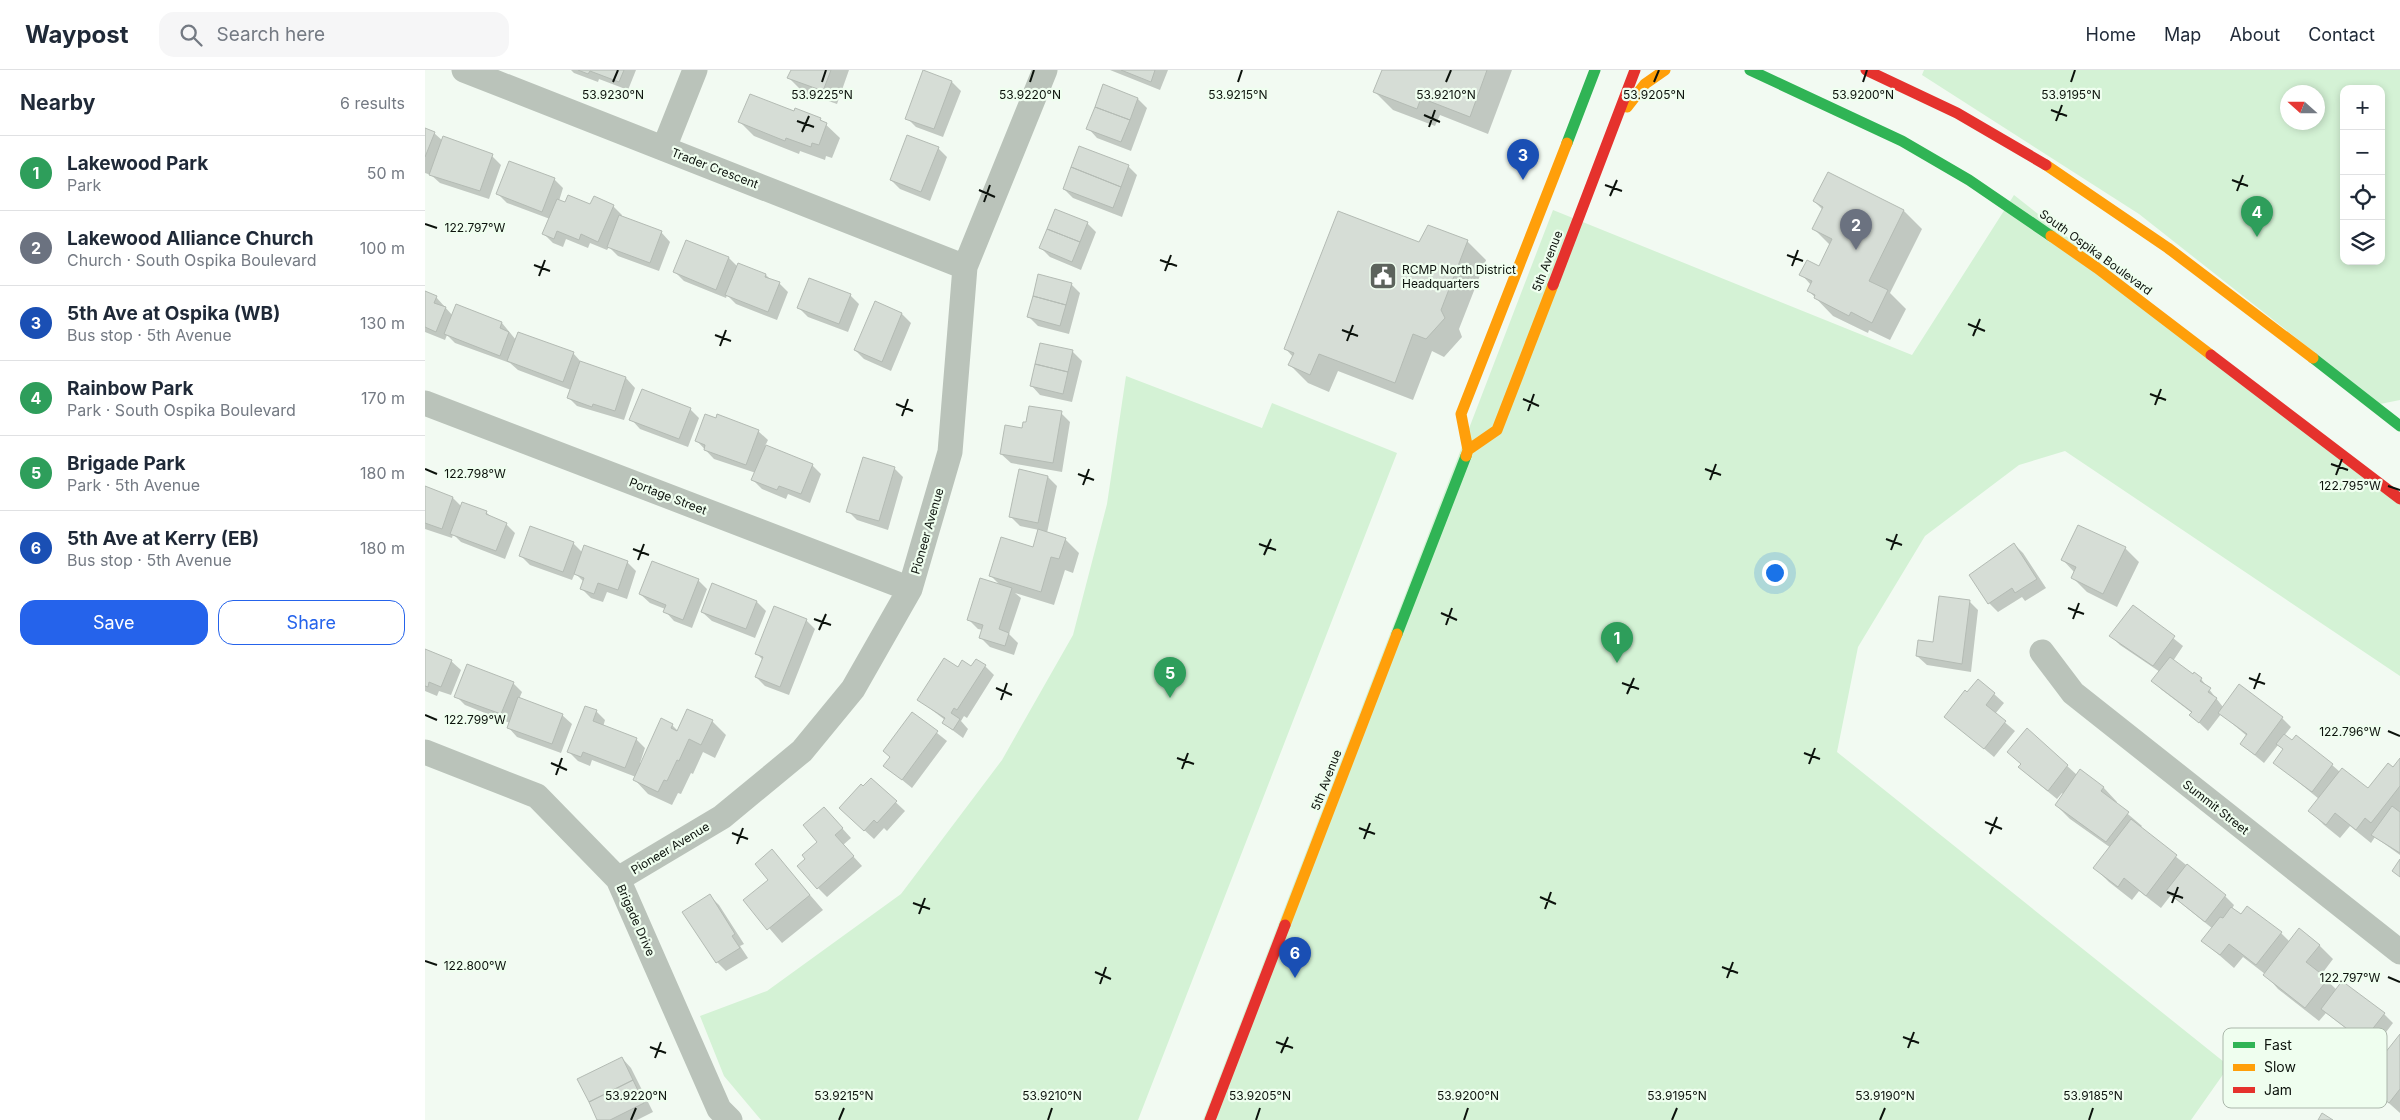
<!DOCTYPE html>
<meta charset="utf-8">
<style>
body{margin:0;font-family:Inter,sans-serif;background:#f6f6f7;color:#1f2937}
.controls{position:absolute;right:15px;top:15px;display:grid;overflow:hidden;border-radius:10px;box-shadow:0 2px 8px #0003}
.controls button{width:45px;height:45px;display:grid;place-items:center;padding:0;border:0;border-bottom:1px solid #e0e1e3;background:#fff;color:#1f2937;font:25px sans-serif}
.compass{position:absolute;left:1855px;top:15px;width:45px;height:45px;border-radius:50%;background:#fff;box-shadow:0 2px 8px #0003;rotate:291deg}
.you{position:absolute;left:1349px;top:502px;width:18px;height:18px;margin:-12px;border:4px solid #fff;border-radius:50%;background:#1a73e8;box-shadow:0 0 0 8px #1a73e833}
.badge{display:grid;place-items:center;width:32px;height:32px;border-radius:50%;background:#2563eb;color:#fff;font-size:16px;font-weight:700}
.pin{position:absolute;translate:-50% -41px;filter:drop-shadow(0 1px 2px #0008)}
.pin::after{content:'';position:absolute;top:26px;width:18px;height:15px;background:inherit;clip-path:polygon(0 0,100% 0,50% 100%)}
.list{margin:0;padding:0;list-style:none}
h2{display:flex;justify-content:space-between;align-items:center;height:65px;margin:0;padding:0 20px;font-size:21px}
h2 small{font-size:16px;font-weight:400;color:#747a83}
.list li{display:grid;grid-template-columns:32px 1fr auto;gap:15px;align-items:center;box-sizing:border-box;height:75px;padding:0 20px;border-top:1px solid #e0e1e3}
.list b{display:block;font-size:19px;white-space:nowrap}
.list p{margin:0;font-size:16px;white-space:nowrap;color:#747a83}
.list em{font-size:16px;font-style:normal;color:#747a83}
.actions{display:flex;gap:10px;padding:15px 20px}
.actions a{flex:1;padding:11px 0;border:1px solid #2563eb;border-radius:15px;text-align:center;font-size:18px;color:#2563eb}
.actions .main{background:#2563eb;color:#fff}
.icon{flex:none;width:28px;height:28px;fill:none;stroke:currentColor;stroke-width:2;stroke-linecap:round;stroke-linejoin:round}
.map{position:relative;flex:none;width:1975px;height:1050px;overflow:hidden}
header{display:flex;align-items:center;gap:30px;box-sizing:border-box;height:70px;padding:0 25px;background:#fff;border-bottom:1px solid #e0e1e3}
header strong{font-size:24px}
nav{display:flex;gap:28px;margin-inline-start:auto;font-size:18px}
.search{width:350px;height:45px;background:#f6f6f7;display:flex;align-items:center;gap:12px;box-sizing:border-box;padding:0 18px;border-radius:15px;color:#747a83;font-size:19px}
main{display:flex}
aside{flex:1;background:#fff}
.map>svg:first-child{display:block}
.green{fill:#d4f2d5;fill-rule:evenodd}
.shadow{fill:#0003}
.building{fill:#d6ddd6;stroke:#b4bbb4}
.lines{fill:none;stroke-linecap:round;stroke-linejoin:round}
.street{stroke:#bac3ba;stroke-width:25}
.fast{stroke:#30b455;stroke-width:11}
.slow{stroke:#ff9f0a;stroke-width:11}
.jam{stroke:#e5322d;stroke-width:11}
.ticks{fill:none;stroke:#0c120c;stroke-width:2}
.labels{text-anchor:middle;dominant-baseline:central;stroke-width:4.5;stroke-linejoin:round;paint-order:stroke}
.street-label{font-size:12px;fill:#0c120c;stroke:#effeef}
.poi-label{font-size:12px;fill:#0c120c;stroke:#effeef;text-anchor:start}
.key{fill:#effeef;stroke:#abb7ab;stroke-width:1}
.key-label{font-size:14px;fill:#0c120c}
.ticks-label{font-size:12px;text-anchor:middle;fill:#0c120c;stroke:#effeef;stroke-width:4.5;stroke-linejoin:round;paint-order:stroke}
</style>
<header>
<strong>Waypost</strong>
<div class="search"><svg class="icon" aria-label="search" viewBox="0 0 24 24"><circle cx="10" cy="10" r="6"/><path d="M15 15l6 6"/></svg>Search here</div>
<nav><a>Home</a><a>Map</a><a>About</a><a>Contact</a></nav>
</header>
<main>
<aside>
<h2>Nearby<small>6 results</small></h2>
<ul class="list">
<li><span class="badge" style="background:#2e9e5b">1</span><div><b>Lakewood Park</b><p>Park</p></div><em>50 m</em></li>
<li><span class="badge" style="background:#6b7280">2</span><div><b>Lakewood Alliance Church</b><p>Church · South Ospika Boulevard</p></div><em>100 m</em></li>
<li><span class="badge" style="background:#1a4fb4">3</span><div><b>5th Ave at Ospika (WB)</b><p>Bus stop · 5th Avenue</p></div><em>130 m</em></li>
<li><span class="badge" style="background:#2e9e5b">4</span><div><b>Rainbow Park</b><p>Park · South Ospika Boulevard</p></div><em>170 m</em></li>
<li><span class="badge" style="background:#2e9e5b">5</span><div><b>Brigade Park</b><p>Park · 5th Avenue</p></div><em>180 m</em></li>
<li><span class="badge" style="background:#1a4fb4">6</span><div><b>5th Ave at Kerry (EB)</b><p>Bus stop · 5th Avenue</p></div><em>180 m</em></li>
</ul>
<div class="actions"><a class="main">Save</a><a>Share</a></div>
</aside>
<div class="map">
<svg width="1975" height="1050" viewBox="0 0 1975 1050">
<rect width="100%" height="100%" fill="#f2faf2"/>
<!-- green -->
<path class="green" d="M1499,0H1975V330L1955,334L1714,144L1497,5ZM1919,19H1956V191H1919ZM1862,22H1892V52H1862Z
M1589,125L1975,429V606L1640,381L1594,395L1500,466L1433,577L1412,682L1804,996L1766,1050H778L1128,140L1487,285Z
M701,306L837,358L847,333L972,383L713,1050H336L299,1006L275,946L342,921L476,824L577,690L648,565L682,434Z"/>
<!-- shadow -->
<path class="shadow" d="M146,0H211L203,20L174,9L173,12L149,3Z
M367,0H424L412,34L378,22L364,8Z
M685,0H743L735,20Z
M958,0H1087L1063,64L1015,45L1010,56L968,40L950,22Z
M527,12L536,21L518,67L491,57L482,48Z
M679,16L713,29L722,38L706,81L672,68L663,58Z
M370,43L395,49L415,68L407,88L401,86L400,90L375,81L374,84L329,66L315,52Z
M0,59L9,63L18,71L67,86L76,95L64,129L15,113L6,105L0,103Z
M513,78L522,87L505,131L475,119L466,110Z
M703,96L712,105L697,147L648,128L639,119Z
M1403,103L1479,141L1497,159L1465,223L1481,239L1465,270L1444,260L1443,263L1408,246L1383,220L1386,215L1376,204L1395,198L1406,176L1389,159L1398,140L1389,131Z
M129,109L138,118L134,131L141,134L188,136L197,145L196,148L236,162L245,172L234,201L193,186L184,177L182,180L165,173L163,178L141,169L138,177L128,173L119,164L125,149L82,133L73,124Z
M662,153L671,162L656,200L625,187L616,178Z
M1042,171L1061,190L1034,259L1037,267L1019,287L1007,281L988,330L913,301L904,322L883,313L865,295L868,287L860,278L995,173Z
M262,172L304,188L313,197L341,205L346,210L354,213L363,222L352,250L311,234L302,225L301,228L259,211L250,202Z
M646,214L655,223L644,264L613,256L604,247Z
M0,222L11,227L28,246L32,236L77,253L91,270L148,283L157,293L201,308L210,318L199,350L152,336L143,327L146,320L93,300L85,293L30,273L22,265L20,270L0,262Z
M425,225L434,234L423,262L383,247L374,238Z
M477,244L486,253L466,301L439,289L430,280Z
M648,282L657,291L647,332L615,325L606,315Z
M265,339L274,348L263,377L215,359L206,349Z
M636,343L645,352L637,402L586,393L576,384L599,360Z
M333,361L343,370L340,376L387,395L396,404L385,433L363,424L361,429L337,419L328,410L331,403L289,389L272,371Z
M469,398L478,407L463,460L432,450L423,441Z
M623,407L632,416L622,463L640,469L654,483L648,503L640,500L629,535L590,523L596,528L584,564L593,573L589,585L565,577L556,568L558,560L553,559L544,550L575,515L565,505L609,478L614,460L595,456L586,447Z
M0,416L28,428L37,437L61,442L67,448L81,454L90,463L80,489L36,472L28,464L27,468L0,459Z
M148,473L158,483L202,492L211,501L202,529L182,522L178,532L166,528L156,518L159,512L150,503L147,510L105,495L96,486Z
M1589,474L1598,483L1621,518L1600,531L1597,527L1573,542L1564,533L1571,489L1569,487Z
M1700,478L1714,492L1692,537L1662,522L1648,508L1650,503L1637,489Z
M273,510L282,519L267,558L249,551L240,541V539L225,533L215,524Z
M1544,531L1553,540L1546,602L1502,595L1492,586L1509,574Z
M332,532L341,541L330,568L287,551L277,542Z
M1708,536L1758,576L1748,591L1768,606L1776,609L1798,637L1857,648L1866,657L1859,666L1907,695L1915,702L1943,720L1975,690V785L1950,767L1946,773L1925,756L1915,768L1899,755L1885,741L1894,729L1850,693L1859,680L1853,675L1839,693L1816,674L1822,666L1796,644L1783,661L1766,645L1767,643L1737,620L1728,611L1735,602L1695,575L1686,566Z
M381,550L390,559L364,625L340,616L331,607L338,590L332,584Z
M0,581L26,591L36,600L26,625L14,621L12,626L0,621Z
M560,596L569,605L542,648L539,646L536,651L543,659L538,668L518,653L520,650L494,630L533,598Z
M88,613L97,622L94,629L137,645L147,654L136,683L92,667L83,657L85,653L40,635L31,626Z
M1569,624L1579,633L1570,644L1590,661L1569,687L1521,647Z
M171,641L180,650L178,657L211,669L220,678L215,693L217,694L247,655L253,661L287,651L301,665L290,688L278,682L268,704L266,703L256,724L253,723L247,735L223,724L210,710L211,707L167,690L165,696L153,691L144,682Z
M487,643L522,671L487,718L460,696Z
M1602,659L1652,705L1656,701L1679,718L1692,732L1691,734L1717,756L1715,758L1800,826L1809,835L1807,839L1816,846L1856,863L1865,872L1894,875L1908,889L1896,905L1912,920L1959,944L1968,953L1948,979L1901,943L1894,951L1853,919L1840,904L1818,887L1809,898L1778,871L1788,859L1746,825L1736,838L1714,821L1707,830L1684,812L1670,798L1686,778L1645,749L1631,735L1639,725L1637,723L1632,729L1604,706L1595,697H1601L1583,682Z
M446,709L480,741L462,761L459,758L449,769L425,747Z
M408,748L426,768L418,775L437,796L402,827L393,818L394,772Z
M347,781L398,840L357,873L320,830L345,810Z
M285,826L294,835L319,874L315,876L323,888L301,901L292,892Z
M1975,966V1043L1939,1011Z
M197,988L206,998L228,1042L212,1050H174Z"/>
<!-- building -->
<path class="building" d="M153,0H199L194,12L165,1L163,4Z
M366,0H406L398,21L362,8Z
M498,0L527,11L509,59L480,49Z
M696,0H730L726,12Z
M957,0H1062L1045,47L996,28L992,39L948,22Z
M678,14L713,28L705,50L670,37Z
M325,24L369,41L370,38L396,48L395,50L402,53L394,75L387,73L386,77L361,68L360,71L313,52Z
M670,37L705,50L696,72L661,59Z
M0,58L10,62L0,87Z
M482,65L514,77L496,122L465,110Z
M18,66L68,84L55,121L4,105Z
M654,76L704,95L696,117L646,97Z
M84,91L130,108L117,142L71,124Z
M646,97L696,117L688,138L638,119Z
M1403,102L1479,140L1444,211L1463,220L1447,253L1426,242L1424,246L1389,228L1390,225L1382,221L1387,211L1374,205L1382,190L1394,196L1407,169L1387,159L1398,137L1388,131Z
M143,125L165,134L169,126L189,135L173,172L156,164L154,170L132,161L129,169L117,164L132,129L140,132Z
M630,139L663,152L655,172L622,159Z
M913,141L994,172L1003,155L1043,170L1016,240L1020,248L1001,269L988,264L970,313L894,284L885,305L863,295L869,283L859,279Z
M194,145L237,161L225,193L182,177Z
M622,159L655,172L647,192L614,178Z
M261,170L304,187L291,220L248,202Z
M313,193L341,204L340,207L355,212L343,242L300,225Z
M613,204L647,213L641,235L608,226Z
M384,208L426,224L414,254L372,238Z
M0,221L12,226L9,233L21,237L11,262L0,257Z
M608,226L641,235L635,256L602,247Z
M450,231L477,243L457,292L429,280Z
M31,234L77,252L75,258L84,262L75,286L19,264Z
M93,262L149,282L138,312L82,291Z
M615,273L648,280L643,302L610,294Z
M155,291L201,307L190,341L168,334L167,337L142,328Z
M610,294L643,302L638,324L605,316Z
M217,319L266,338L254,369L204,350Z
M604,336L637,341L628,393L575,384L580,355L597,358L598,352H601Z
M280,344L291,348L292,344L334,360L321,395L279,380L280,375L270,371Z
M341,375L388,394L376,424L354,416L352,420L326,410Z
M438,387L470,397L454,451L421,442Z
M594,399L623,406L613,453L584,447Z
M0,416L28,427L17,459L0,453Z
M37,432L62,441L61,444L82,453L71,481L25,464Z
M1653,455L1701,477L1678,524L1646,508L1651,497L1636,490Z
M105,456L149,472L138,502L94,486Z
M613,459L641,468L634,489L626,487L616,522L564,506L576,467L608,477Z
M1589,473L1612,509L1590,523L1587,518L1563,534L1544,505Z
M159,475L203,491L193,520L173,513L169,524L155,519L159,508L149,504Z
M227,491L274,509L258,550L238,542L241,535L214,524Z
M555,508L587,518L574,559L584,563L580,576L554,568L558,555L542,550Z
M287,513L332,531L321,559L276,542Z
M1514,526L1545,530L1537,594L1491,586L1493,570L1508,572Z
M1708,535L1750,566L1728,596L1684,566Z
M349,536L382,549L355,617L330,607L338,587L330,584Z
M0,579L27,590L16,617L4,612L3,617L0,616Z
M1745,587L1768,604L1769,602L1777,608L1775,611L1786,618L1783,622L1792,628L1774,653L1764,645L1767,642L1726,611Z
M519,588L533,597L537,590L546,596L551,589L561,595L532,640L529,638L526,643L535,649L528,660L517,653L520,648L492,630Z
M42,594L89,612L76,644L29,627Z
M1553,609L1570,623L1561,635L1581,651L1559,679L1519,647L1540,620L1542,622Z
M1814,614L1858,647L1830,685L1815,674L1822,664L1793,643Z
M93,627L138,644L127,674L82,658Z
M160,636L172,640L168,651L212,668L200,698L158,682L156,687L142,682Z
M262,639L288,650L276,675L264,669L254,691L252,690L242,711L239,710L233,722L208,710L236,648L248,654L246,658L252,661Z
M487,642L513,661L477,710L458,696L465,687L458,681Z
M1602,658L1643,695L1623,721L1593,697L1596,694L1582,682Z
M1859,664L1867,670L1871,665L1908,694L1887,722L1848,693L1858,679L1851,674Z
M1975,688V716L1946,753L1940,748L1931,760L1910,743L1901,755L1883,741L1917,698L1943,718L1963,693L1968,697Z
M1655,699L1679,717L1676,721L1704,742L1681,772L1630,735Z
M446,708L472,731L452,753L449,750L439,761L414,738L436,714L438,716Z
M1967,736L1975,742V783L1946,765Z
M399,737L418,758L410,765L429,786L392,819L372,796L380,789L377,785L392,772L378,755Z
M1706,749L1752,785L1721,826L1699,808L1693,817L1668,798Z
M347,779L385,825L342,860L318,830L343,810L330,794Z
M1975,789V807L1967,801Z
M1762,794L1801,825L1780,852L1741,821Z
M285,824L310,864L307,866L315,878L291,893L257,842Z
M1822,836L1857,862L1831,895L1804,874L1795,885L1776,871L1795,847L1798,848L1806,837L1816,844Z
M1874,858L1895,875L1881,892L1903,909L1880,938L1838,905Z
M1917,911L1960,943L1938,971L1896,939Z
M1975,964V1019L1964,1033L1937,1012Z
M197,987L208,1010L164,1032L152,1009Z
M208,1010L219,1033L185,1050H172L164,1032Z
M1897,1043L1908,1050H1893Z"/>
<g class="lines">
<!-- street -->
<path class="street" d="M39,0L540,197
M239,78L270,0
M0,333L485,519
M1617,582L1648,623L1975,882
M0,682L112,726L193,809L294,1039L305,1050
M193,809L297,747L377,681L428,619L485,519L525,382L540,197L620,0"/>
<!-- fast -->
<path class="fast" d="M1325,0L1477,71L1544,110L1626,166
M1142,73L1170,0
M1888,288L1975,356
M972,564L1041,386"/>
<!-- slow -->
<path class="slow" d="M1202,37L1220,14L1240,0
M1621,95L1743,178L1888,288
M1626,166L1672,198L1786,285
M1043,380L1072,360L1128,215
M1041,386L1043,380L1036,344L1142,73
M860,855L972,564"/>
<!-- jam -->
<path class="jam" d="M1441,0L1532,43L1621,95
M1128,215L1210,0
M1786,285L1975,429
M785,1050L860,855"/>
</g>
<!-- ticks -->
<path class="ticks" d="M188,12L193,0M397,12L401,0M605,12L609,0M813,12L817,0M1021,12L1026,0M1229,12L1234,0M1438,12L1442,0M1646,12L1650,0M1626,40L1642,46M999,45L1015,52M372,51L389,57M1631,51L1637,35M1004,57L1010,40M377,62L384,46M1807,110L1823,116M1180,115L1197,121M554,120L570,127M1812,121L1818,105M1185,126L1192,110M559,132L565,115M0,154L12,158M1362,185L1378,191M735,190L752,196M109,195L125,201M1367,196L1373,180M740,201L746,185M114,206L120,190M1543,254L1560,261M917,260L933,266M290,265L306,271M1548,266L1555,249M922,271L928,255M295,276L301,260M1725,324L1741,330M1098,329L1114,336M471,334L488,341M1730,335L1736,319M1103,341L1109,324M477,346L483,329M1906,394L1923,400M0,399L12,404M1280,399L1296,405M653,404L669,410M1911,405L1917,389M1285,410L1291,394M658,415L664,399M1963,416L1975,420M1461,469L1477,475M834,474L851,480M208,479L224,485M1466,480L1472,464M839,485L846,469M213,490L219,474M1643,538L1659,544M1016,543L1032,550M389,549L406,555M1648,549L1654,533M1021,555L1027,538M394,560L401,544M1824,608L1840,614M1197,613L1214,619M571,618L587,625M1829,619L1835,603M1202,624L1209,608M576,630L582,613M0,645L12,650M1963,661L1975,666M1379,683L1395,689M752,688L769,694M126,693L142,700M1384,694L1390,678M757,699L763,683M131,705L137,688M1560,752L1577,759M934,758L950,764M307,763L323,769M1565,764L1572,747M939,769L945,753M312,774L318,758M1742,822L1758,828M1115,827L1131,834M488,833L505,839M1747,833L1753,817M1120,839L1126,822M494,844L500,828M0,891L12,895M1297,897L1313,903M670,902L686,909M1963,907L1975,912M1302,908L1308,892M675,914L681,897M1478,967L1494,973M851,972L868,978M225,977L241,983M1483,978L1489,962M856,983L863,967M230,988L236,972M206,1050L211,1038M414,1050L419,1038M623,1050L627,1038M831,1050L835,1038M1039,1050L1043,1038M1247,1050L1252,1038M1455,1050L1460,1038M1664,1050L1668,1038"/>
<!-- icons -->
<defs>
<g id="civic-square" transform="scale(1.4375)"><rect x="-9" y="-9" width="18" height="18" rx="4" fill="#5c635c" stroke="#effeef"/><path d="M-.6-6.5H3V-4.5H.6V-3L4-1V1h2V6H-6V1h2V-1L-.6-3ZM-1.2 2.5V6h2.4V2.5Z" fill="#fff"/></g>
</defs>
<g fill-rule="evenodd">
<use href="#civic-square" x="958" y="206"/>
</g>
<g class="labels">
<!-- street labels -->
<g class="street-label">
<text transform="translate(290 98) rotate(21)">Trader Crescent</text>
<text transform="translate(1671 182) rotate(36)">South Ospika Boulevard</text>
<text transform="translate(1122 191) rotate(-69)">5th Avenue</text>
<text transform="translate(243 426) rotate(21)">Portage Street</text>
<text transform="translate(502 461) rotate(-74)">Pioneer Avenue</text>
<text transform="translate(901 710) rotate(-69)">5th Avenue</text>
<text transform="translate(1791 737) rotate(38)">Summit Street</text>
<text transform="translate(245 778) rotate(-31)">Pioneer Avenue</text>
<text transform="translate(211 850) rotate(66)">Brigade Drive</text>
</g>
<!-- poi labels -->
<g class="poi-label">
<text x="977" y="199">RCMP North District<tspan x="977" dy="14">Headquarters</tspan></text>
</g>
</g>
<!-- legend -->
<rect x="1798" y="958" width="164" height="80" rx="8" class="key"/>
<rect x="1808" y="972" width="22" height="6" fill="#30b455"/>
<rect x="1808" y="994" width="22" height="7" fill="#ff9f0a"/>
<rect x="1808" y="1017" width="22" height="6" fill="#e5322d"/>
<g class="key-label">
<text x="1839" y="980">Fast</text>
<text x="1839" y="1002">Slow</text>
<text x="1839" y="1025">Jam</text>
</g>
<g class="ticks-label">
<text x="188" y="29">53.9230°N</text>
<text x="397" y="29">53.9225°N</text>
<text x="605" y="29">53.9220°N</text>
<text x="813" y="29">53.9215°N</text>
<text x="1021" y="29">53.9210°N</text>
<text x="1229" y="29">53.9205°N</text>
<text x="1438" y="29">53.9200°N</text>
<text x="1646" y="29">53.9195°N</text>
<text x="50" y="162">122.797°W</text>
<text x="50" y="408">122.798°W</text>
<text x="1925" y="420">122.795°W</text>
<text x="50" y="654">122.799°W</text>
<text x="1925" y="666">122.796°W</text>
<text x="50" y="900">122.800°W</text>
<text x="1925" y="912">122.797°W</text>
<text x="211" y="1030">53.9220°N</text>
<text x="419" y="1030">53.9215°N</text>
<text x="627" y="1030">53.9210°N</text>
<text x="835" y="1030">53.9205°N</text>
<text x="1043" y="1030">53.9200°N</text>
<text x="1252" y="1030">53.9195°N</text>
<text x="1460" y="1030">53.9190°N</text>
<text x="1668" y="1030">53.9185°N</text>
</g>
</svg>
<div class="controls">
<button>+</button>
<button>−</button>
<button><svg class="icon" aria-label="locate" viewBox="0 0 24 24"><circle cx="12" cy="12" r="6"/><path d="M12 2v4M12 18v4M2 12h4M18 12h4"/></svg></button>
<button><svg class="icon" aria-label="layers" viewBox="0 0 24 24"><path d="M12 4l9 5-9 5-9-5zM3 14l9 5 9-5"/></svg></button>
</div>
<svg class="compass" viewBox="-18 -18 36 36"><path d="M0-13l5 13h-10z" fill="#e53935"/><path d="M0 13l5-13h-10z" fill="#747a83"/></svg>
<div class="you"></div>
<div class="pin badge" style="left:1192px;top:593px;background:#2e9e5b">1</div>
<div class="pin badge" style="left:1431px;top:180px;background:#6b7280">2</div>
<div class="pin badge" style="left:1098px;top:110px;background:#1a4fb4">3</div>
<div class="pin badge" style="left:1832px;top:167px;background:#2e9e5b">4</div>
<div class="pin badge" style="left:745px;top:628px;background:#2e9e5b">5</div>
<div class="pin badge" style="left:870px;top:908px;background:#1a4fb4">6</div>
</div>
</main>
